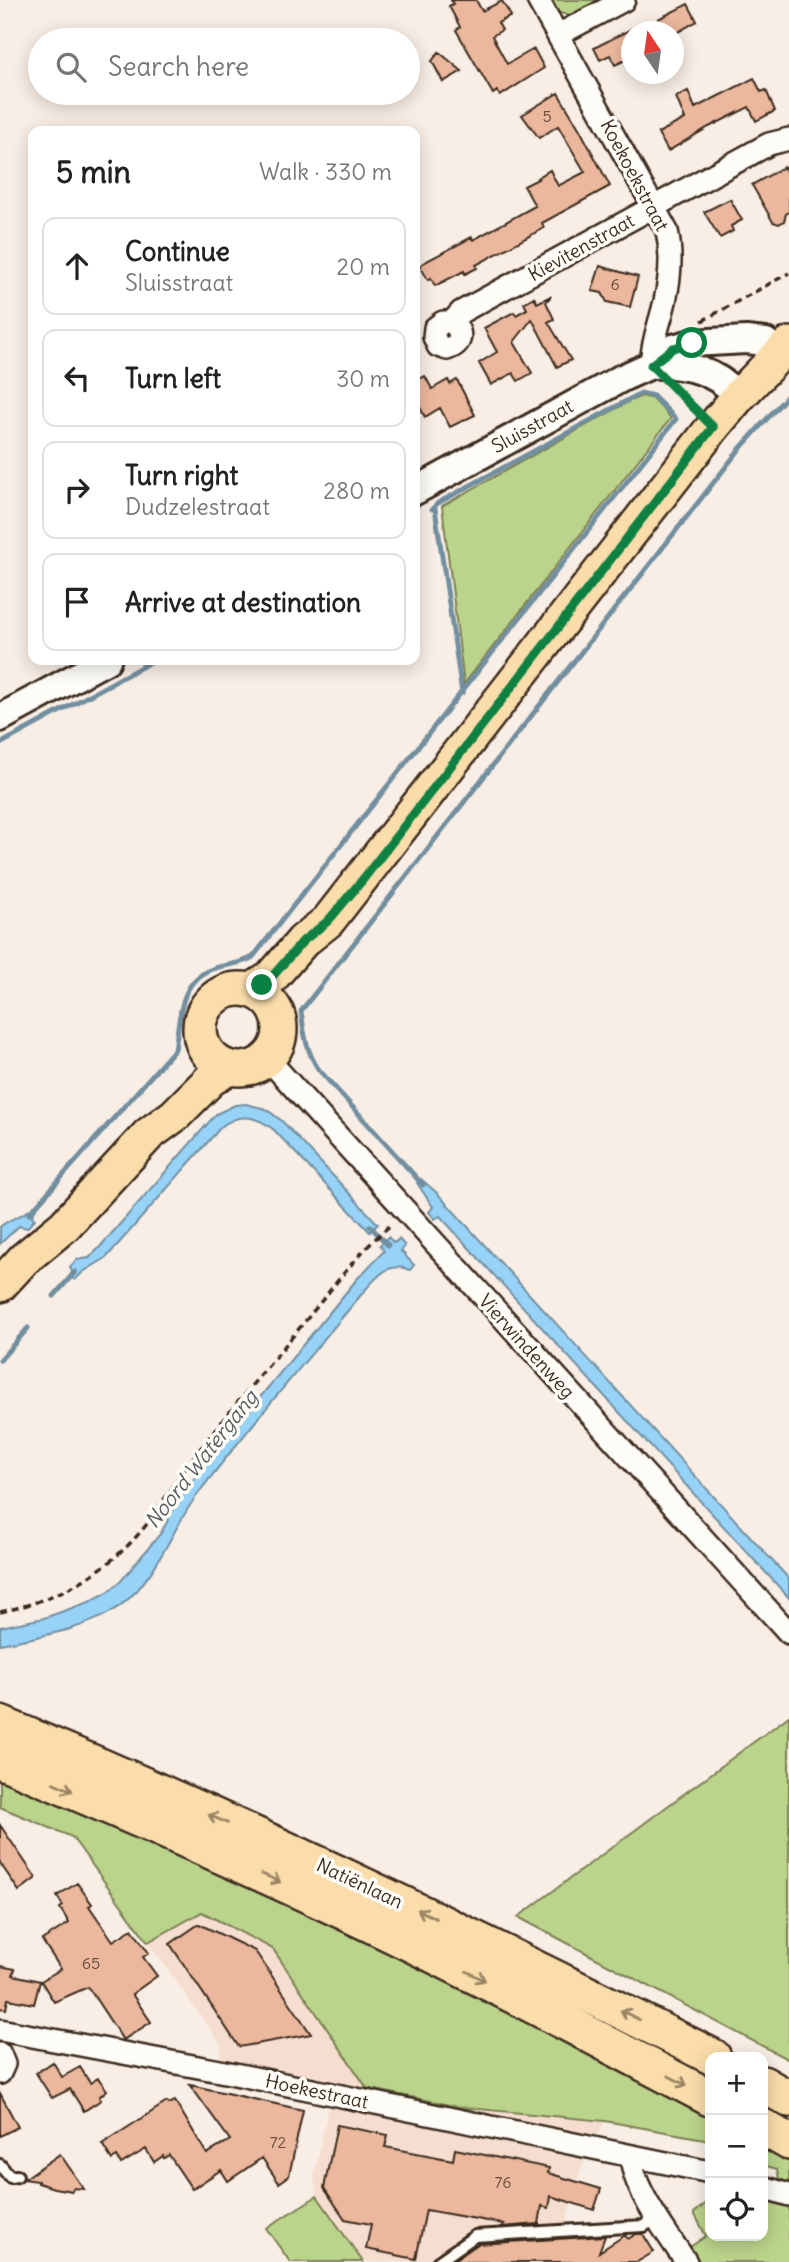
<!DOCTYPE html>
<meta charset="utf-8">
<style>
body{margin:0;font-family:Delius,sans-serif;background:#f2f2f2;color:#222}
.controls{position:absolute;right:21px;bottom:21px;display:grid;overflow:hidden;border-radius:14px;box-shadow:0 4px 18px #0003}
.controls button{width:63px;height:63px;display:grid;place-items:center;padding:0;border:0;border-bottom:2px solid #e0e0e0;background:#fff;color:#222;font:35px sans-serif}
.compass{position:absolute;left:621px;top:21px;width:63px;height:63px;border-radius:50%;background:#fff;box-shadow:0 4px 18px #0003;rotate:347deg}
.stop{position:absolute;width:21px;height:21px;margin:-16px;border:5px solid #0b8043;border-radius:50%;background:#fff}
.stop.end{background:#0b8043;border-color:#fff;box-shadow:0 2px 7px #0008}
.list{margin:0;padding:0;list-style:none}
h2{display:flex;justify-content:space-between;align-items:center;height:91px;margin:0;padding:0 28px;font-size:30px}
h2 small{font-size:23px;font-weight:400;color:#767676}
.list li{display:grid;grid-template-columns:46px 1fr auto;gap:21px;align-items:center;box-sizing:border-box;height:98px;margin:0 14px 14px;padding:0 14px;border:2px solid #e0e0e0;border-radius:14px}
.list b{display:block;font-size:26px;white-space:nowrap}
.list p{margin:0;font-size:23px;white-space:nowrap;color:#767676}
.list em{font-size:23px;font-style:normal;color:#767676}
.icon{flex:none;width:38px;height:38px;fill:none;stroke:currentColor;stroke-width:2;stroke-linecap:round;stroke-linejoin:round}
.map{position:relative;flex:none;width:789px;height:2262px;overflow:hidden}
.search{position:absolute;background:#fff;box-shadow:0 4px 18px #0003;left:28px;top:28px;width:392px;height:77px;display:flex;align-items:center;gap:18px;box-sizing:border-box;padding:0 24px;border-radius:38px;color:#767676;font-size:26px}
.panel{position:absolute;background:#fff;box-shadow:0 4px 18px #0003;left:28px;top:126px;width:392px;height:539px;border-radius:14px}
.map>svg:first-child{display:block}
.built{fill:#f5decf}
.green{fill:#bbd48b;stroke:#7b7f54;stroke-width:2}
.water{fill:#97d2f7;stroke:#728fa0;stroke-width:2}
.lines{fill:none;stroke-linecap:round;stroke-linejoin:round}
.stream{stroke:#728fa0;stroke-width:5}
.building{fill:#ebb89d;stroke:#3b2a1e;stroke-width:2}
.service-casing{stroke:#3b2a1e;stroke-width:16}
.minor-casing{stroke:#3b2a1e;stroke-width:26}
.tertiary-casing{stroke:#3b2a1e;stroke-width:32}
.primary-casing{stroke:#3b2a1e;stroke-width:38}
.trunk-casing{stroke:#3b2a1e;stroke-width:40}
.path{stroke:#3b2a1e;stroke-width:3.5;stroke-dasharray:7 5;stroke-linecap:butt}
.service{stroke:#fdfcf7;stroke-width:10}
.minor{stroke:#fdfcf7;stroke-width:21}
.tertiary{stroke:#fdfcf7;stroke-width:26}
.primary{stroke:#faddab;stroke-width:33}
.trunk{stroke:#faddab;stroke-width:35}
.oneway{stroke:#9a8464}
.route{stroke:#0b8043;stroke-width:9}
.labels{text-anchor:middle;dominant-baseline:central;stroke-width:7;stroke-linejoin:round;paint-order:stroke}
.number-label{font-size:16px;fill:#674e3e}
.street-label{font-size:19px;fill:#3b2a1e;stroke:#fdfcf7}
.water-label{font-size:21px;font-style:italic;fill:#575c5f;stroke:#fdfcf7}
</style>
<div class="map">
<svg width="789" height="2262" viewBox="0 0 789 2262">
<rect width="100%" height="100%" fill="#f9eee5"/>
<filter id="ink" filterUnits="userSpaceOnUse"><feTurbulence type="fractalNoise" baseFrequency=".0143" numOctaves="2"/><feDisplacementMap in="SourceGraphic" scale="14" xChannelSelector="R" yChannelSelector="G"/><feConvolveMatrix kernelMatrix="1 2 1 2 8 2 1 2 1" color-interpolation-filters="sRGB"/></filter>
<g filter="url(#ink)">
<!-- built -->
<path class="built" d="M202,1911L273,1949L367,2088L459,2107L605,2121L580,2171L565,2226L574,2225L576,2262H363L317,2196L314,2175L332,2089L219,2066L222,2046L148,1942Z"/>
<!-- green -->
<path class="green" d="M548,0H607L573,17L554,11Z
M642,396L653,399L671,418L464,684L442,506L630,401Z
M789,1716V2060L518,1917Z
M0,1777L280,1900L526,2019L710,2116V2140L605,2121L459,2107L367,2088L273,1949L202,1912L148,1942L72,1837L0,1807Z
M763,2145L789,2160V2187L780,2184L777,2169L763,2165Z
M763,2193L789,2202V2262H700L690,2247L706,2236L694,2213L710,2200V2236H763Z
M317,2196L363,2262H290L266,2228Z"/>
<!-- water -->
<path class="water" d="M246,1104L266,1109L282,1121L378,1224L370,1232L274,1130C257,1116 239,1112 221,1127L106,1258L83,1272L75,1280L70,1276L72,1272L70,1267L76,1260L89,1258L99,1248L216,1114L235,1105Z
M421,1179L437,1193L789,1579V1598L440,1216L435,1219L429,1212L433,1207L417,1183Z
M30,1209L34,1212L32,1217L35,1219L27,1228L19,1226L0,1244V1227C9,1218 22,1217 30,1209Z
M388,1237L394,1243L399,1239L405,1246L401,1251L414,1265L410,1270C389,1261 379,1275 366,1289C310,1356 253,1422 200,1491C171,1528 157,1581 117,1608C83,1631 39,1636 0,1644V1627L44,1618L89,1602L108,1592L121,1581L161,1533L179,1499L198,1473L357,1279L384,1251L380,1245Z"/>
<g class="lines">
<!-- stream -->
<path class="stream" d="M435,508L462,693
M0,744L154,660
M423,1185L319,1070C306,1051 304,1033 301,1011L739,450L789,394
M29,1214L175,1049C180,1020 178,981 212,969C226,964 240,965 253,957L676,419L653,396L641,393L438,503L432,509
M370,1226L388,1245
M54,1296L75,1272
M0,1360L28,1328"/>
</g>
<!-- building -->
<path class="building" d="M451,0H476L482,11L502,1L511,16L498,23L502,30L492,36L507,64L534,49L544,68L500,96L497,91L493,94L456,30L460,27L449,6L453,4Z
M688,4L697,21L678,32H664L658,19Z
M637,26L640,32H632V57L615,65L610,55L600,60L594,48Z
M439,52L462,71L443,82L432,61Z
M754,78L761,92L766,90L775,111L756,121L749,107L709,127L668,151L658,133L685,119L676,97L688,91L695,108Z
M558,93L579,128L610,186L542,223L544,228L476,265L477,268L465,274L464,271L435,286L431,278L428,280L420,266L423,263L472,237L473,240L535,206L524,186L538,179L537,178L550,170L558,186L585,172L558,126L539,138L522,115Z
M784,167L789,177V212L786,214L784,221L779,224L773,222L752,185Z
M730,199L742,220L731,226L733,231L720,238L704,212Z
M600,266L638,277L630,307L607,302L602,293L592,291Z
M551,296L546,302L554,319L548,322L571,360L557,367L532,319L514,342L532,373L518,381L513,373L491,385L479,363L497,352L484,328L514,312L516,315L527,309L524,303L534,297L537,303Z
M425,376L432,389L448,380L450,384L457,380L475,415L450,427L440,408L425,417L415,398V381Z
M0,1825L36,1878L19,1891L0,1863Z
M77,1883L92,1904L89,1906L113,1941L132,1929L149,1953L143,1957L157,1976L132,1994L151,2022L123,2040L88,1987L54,2002L41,1981L61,1969L42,1940L69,1923L60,1908L63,1906L57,1896Z
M199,1924L255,1951L311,2034L239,2047L170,1944Z
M0,1966L15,1969L13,1975L40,1981L34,2004L8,1999L6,2009L0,2008Z
M53,2062L62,2077L80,2067L90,2083L98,2078L107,2090L99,2097L101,2100L84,2111L70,2089L52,2098L36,2073Z
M190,2085L303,2110L289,2176L279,2183L262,2158L228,2181L221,2170L192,2189L169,2155L164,2158L163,2156L154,2162L146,2149L121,2164L117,2157L112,2160L102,2144L167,2102L169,2104L175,2101L207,2154L230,2140Z
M0,2093L18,2127L0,2136Z
M337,2125L388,2135L385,2147L453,2160L455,2149L549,2168L548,2173L601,2189L594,2210L551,2196L549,2208L542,2206L539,2224L501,2227L504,2224L426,2210L416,2259L366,2249L371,2224L345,2219L324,2188Z
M60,2154L84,2189L73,2188L72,2191L54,2188L38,2183V2181L24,2179Z
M636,2234H643L654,2252L637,2262H452L478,2244L605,2236L599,2252L625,2235L628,2239Z"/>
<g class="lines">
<!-- service casing -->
<g class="service-casing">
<path id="service" d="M0,2165L10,2177L17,2176
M438,2262L475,2236L644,2226L658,2217"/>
</g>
<!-- minor casing -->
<g class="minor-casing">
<path id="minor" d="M538,0L667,231C672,253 670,279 665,301C660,324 652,340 651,365
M558,35L624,0
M452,322C464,333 462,344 447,349L438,346L434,337L435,328L443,322H452L461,312L769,144L789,139
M267,1058L789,1633
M0,2030L225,2072L710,2172
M0,2054L4,2064L0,2073
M632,2156C629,2184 670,2237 686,2262
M763,2187L789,2195"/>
</g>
<!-- tertiary casing -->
<g class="tertiary-casing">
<path id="tertiary" d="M651,365C685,363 714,370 739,396
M415,491L622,378L651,365L673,348L692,343L746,340L766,342L780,354
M0,718L107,660"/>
</g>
<!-- primary casing -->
<g class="primary-casing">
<path id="primary" d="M200 1029a40 40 0 1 1 80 0a40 40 0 1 1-80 0Z
M252,990L271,978L303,941L328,921L713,427L739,396L789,344
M0,1285L24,1259L64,1226L149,1134L175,1115L211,1079L229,1068"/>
</g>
<!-- trunk casing -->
<g class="trunk-casing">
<path id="trunk" d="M0,1724C243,1824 479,1939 713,2057
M0,1760C131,1815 261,1871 389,1933C497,1985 604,2042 710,2098
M763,2084L789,2099
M763,2127L789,2142"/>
</g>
<!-- path -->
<path class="path" d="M702,321L789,273
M672,386L696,411
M0,1612C58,1600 110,1571 147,1524C164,1501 178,1477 196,1454C232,1408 270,1364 307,1319C334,1286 359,1251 392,1224"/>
<!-- service -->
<use href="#service" class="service"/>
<!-- minor -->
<use href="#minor" class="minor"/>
<!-- tertiary -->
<use href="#tertiary" class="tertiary"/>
<!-- primary -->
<use href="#primary" class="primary"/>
<!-- trunk -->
<use href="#trunk" class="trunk"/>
</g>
<!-- one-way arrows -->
<defs><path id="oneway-shaft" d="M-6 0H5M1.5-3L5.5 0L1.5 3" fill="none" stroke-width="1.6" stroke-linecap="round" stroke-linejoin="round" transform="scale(1.75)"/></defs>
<g class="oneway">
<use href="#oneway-shaft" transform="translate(63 1787) rotate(24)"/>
<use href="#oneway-shaft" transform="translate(218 1819) rotate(-156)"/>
<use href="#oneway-shaft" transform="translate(271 1878) rotate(24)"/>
<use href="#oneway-shaft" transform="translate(427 1914) rotate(-154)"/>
<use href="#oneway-shaft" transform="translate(476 1976) rotate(27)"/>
<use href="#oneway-shaft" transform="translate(630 2015) rotate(-153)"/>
<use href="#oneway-shaft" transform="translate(678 2081) rotate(28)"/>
</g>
</g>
<g class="lines" filter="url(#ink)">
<!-- route -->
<path class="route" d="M262,985L271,978L303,941L328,921L364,878L713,427L651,365L673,348L692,343"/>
</g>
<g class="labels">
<!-- number labels -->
<g class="number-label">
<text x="547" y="116">5</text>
<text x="615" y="284">6</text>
<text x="91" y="1963">65</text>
<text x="278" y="2142">72</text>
<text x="503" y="2182">76</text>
</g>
<!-- street labels -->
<g class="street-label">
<text transform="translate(635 175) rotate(62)">Koekoekstraat</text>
<text transform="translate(581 247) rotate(-29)">Kievitenstraat</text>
<text transform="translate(532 426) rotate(-29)">Sluisstraat</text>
<text transform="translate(527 1346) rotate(48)">Vierwindenweg</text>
<text transform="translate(360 1883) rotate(25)">Natiënlaan</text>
<text transform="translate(317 2091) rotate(12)">Hoekestraat</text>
</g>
<!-- water labels -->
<g class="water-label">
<text transform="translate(201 1459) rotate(-52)">Noord Watergang</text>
</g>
</g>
</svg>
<div class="controls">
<button>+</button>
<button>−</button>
<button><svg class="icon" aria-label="locate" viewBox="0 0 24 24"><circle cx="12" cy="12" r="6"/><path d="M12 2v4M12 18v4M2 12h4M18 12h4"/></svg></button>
</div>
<svg class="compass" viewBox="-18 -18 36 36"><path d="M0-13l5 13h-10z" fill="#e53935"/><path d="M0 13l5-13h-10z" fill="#767676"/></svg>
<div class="stop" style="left:692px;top:343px"></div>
<div class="stop end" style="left:262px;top:985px"></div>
<div class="search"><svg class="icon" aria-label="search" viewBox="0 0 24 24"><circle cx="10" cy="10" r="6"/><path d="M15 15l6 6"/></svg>Search here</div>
<section class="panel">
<h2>5 min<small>Walk · 330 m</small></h2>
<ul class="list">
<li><svg class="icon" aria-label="ahead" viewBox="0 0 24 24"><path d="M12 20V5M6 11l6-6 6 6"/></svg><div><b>Continue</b><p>Sluisstraat</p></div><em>20 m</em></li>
<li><svg class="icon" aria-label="left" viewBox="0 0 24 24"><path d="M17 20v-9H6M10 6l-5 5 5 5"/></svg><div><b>Turn left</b></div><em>30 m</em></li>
<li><svg class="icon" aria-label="right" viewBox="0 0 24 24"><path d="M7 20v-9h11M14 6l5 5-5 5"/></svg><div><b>Turn right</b><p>Dudzelestraat</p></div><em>280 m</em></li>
<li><svg class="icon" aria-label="arrive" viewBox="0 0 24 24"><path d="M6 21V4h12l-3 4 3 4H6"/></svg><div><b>Arrive at destination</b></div></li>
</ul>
</section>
</div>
